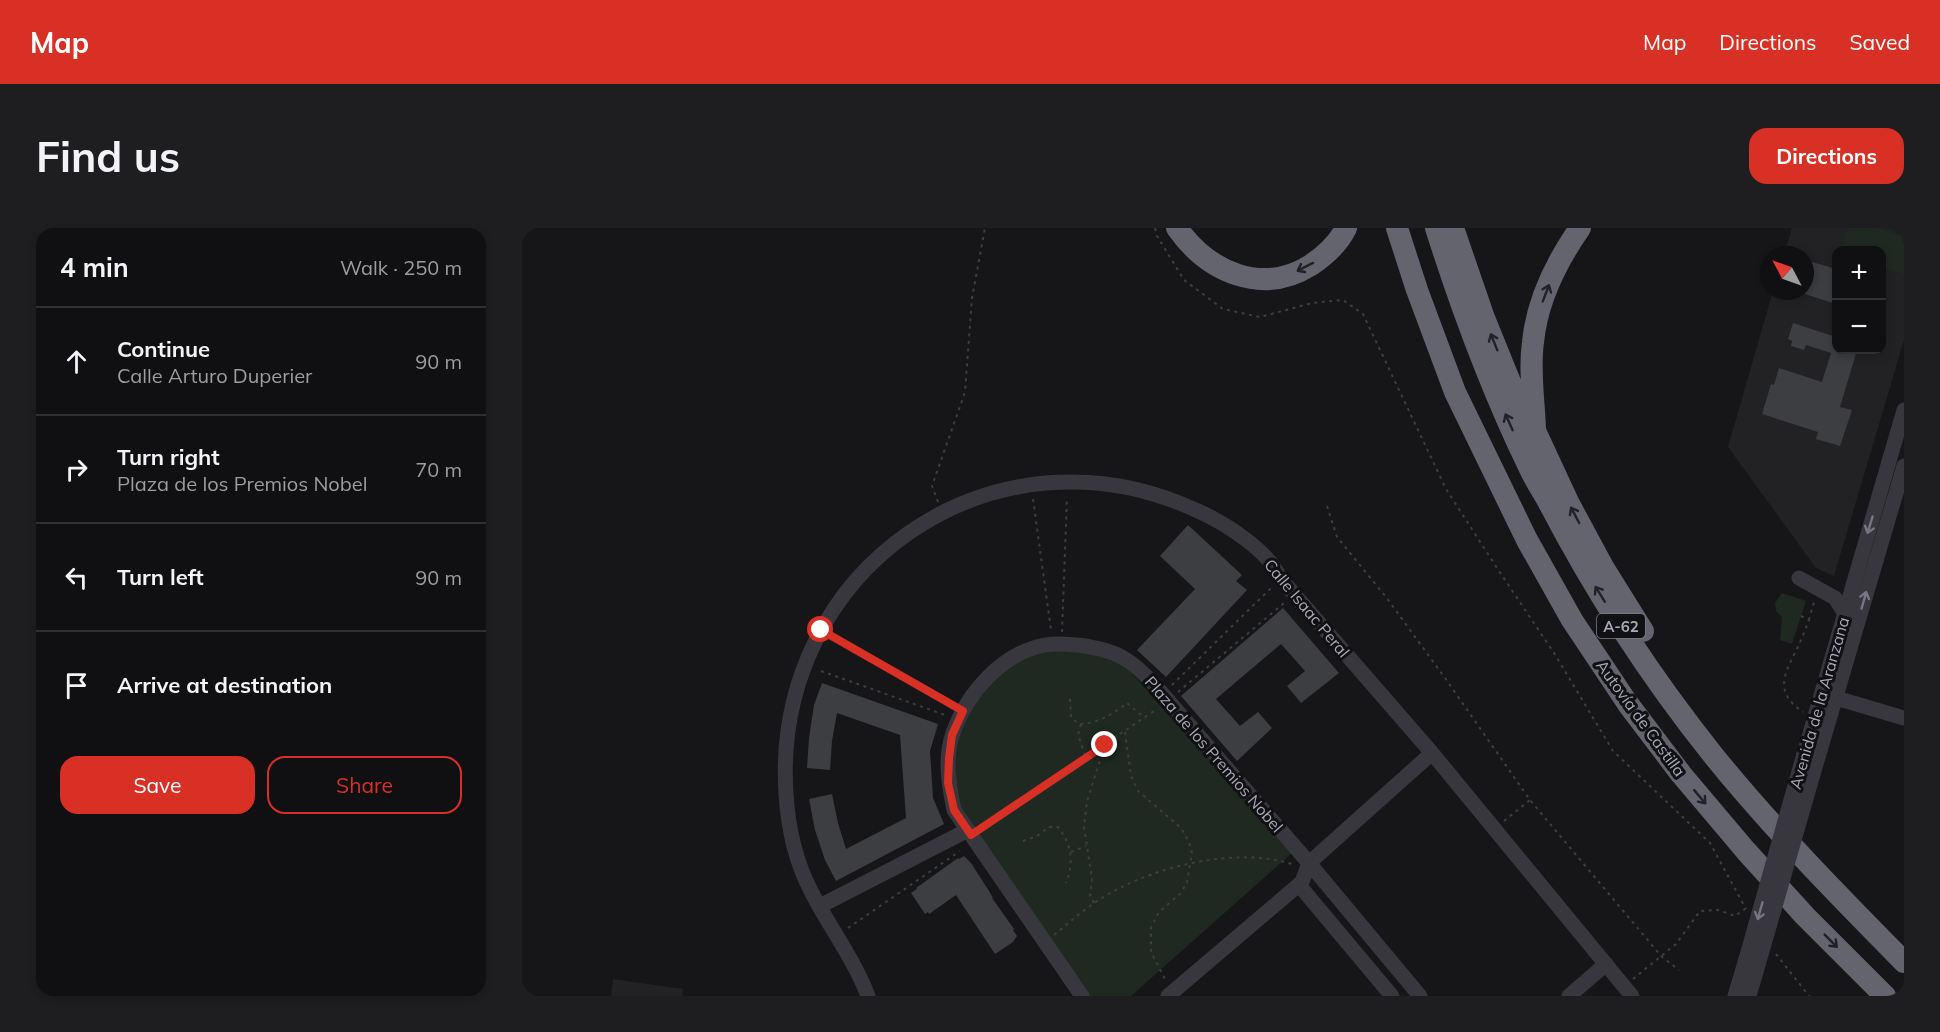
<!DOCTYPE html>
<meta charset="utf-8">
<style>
body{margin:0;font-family:Mulish,sans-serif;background:#1e1e20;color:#f1f3f6}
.controls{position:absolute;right:18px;top:18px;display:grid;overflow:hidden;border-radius:12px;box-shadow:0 3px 9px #0003}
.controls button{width:54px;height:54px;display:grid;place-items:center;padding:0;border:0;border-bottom:2px solid #303032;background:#101012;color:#f1f3f6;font:30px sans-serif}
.compass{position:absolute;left:1238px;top:18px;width:54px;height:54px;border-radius:50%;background:#101012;box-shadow:0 3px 9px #0003;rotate:311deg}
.stop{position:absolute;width:18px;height:18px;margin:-14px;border:4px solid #d93025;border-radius:50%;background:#fff}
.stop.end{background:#d93025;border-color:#fff;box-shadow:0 2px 6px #0008}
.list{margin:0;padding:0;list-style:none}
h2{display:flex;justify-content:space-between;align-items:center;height:78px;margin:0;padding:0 24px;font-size:26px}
h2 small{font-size:20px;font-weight:400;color:#9c9d9f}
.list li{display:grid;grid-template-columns:39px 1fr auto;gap:18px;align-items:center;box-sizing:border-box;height:108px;padding:0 24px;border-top:2px solid #303032}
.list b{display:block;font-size:22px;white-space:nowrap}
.list p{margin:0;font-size:20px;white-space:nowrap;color:#9c9d9f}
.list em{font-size:20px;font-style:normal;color:#9c9d9f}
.actions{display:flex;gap:12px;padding:18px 24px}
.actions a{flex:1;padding:14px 0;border:2px solid #d93025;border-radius:18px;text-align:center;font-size:21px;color:#d93025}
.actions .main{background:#d93025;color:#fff}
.icon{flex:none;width:33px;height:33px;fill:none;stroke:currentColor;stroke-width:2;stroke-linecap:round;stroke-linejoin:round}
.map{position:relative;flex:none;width:1382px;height:768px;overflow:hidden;border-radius:18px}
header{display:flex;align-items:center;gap:36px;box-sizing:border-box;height:84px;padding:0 30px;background:#d93025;color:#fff}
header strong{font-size:28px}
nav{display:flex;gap:33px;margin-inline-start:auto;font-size:21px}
.intro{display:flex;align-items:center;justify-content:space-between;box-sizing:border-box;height:144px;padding:0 36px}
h1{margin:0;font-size:42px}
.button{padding:15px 27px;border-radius:18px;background:#d93025;color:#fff;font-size:21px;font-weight:700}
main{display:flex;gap:36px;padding:0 36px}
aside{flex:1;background:#101012;border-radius:18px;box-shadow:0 3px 9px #0003}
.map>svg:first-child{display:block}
.built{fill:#222225;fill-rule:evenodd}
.green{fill:#202822}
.building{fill:#3d3e42}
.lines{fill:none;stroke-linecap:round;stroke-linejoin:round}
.path{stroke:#3d3e44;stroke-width:2;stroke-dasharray:3 4.5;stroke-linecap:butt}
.minor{stroke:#37373d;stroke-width:15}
.highway{stroke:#63646e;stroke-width:22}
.minor-bridge{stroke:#37373d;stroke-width:15}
.oneway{stroke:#212225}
.oneway2{stroke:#757681}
.route{stroke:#d93025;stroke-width:8}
.labels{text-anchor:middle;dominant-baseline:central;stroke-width:6;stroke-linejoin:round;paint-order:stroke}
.shield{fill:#111113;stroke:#7b7c86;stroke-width:1.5}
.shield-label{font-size:15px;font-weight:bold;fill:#a8aab8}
.street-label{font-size:16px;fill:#a8aab8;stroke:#111113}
</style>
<header>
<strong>Map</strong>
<nav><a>Map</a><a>Directions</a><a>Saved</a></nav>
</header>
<div class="intro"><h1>Find us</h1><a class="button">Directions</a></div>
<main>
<aside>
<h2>4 min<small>Walk · 250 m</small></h2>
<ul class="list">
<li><svg class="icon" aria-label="ahead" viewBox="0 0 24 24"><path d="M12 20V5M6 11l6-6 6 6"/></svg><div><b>Continue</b><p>Calle Arturo Duperier</p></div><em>90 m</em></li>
<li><svg class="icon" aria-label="right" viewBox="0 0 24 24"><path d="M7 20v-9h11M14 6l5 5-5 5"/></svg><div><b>Turn right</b><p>Plaza de los Premios Nobel</p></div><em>70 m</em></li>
<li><svg class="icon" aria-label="left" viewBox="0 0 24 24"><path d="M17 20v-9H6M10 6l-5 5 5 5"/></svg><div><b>Turn left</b></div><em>90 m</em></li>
<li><svg class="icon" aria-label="arrive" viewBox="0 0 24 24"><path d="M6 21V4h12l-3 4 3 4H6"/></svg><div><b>Arrive at destination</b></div></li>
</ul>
<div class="actions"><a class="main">Save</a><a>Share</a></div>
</aside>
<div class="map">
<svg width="1382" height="768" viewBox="0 0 1382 768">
<rect width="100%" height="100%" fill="#161618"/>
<!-- built -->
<path class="built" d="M1270,0H1382V112L1312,348L1294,340L1206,219L1251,63H1283V27H1262ZM1314,22H1360V122H1314Z
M91,751L161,761L160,768H89Z"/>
<!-- green -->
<path class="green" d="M1326,0H1354L1382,8V46L1360,39V22H1319Z
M1260,365L1284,373L1270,416L1258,412L1260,389L1254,383L1253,375Z
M549,422L588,429L607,442L770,625L609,768H561L438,581L432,559L434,509L445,486L478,443L514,424Z"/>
<!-- building -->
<path class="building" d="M1283,32L1314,41V76L1283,66Z
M1271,95L1314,109V122H1335L1318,179L1330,182L1318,218L1294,211L1296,204L1240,186L1249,156L1252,157L1257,140L1300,154L1309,125L1284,117L1282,122L1269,118L1270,113L1266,111Z
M666,297L720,347L714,353L725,362L644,449L615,422L673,361L638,328Z
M761,380L817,445L779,475L765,458L783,443L759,416L694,471L718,498L736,484L750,500L715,533L659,468Z
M300,455L416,496L408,523L411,570L422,596L314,653L303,632L293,602L287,571L310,566L316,595L324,621L384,590L378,507L315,485L310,513L308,542L285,540L287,510L292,477Z
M442,628L449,635L467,663L471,670H470L492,701L491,702L495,708L491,714L473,726L434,667L407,686L406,684L403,686L389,665L395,661L394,660L436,630L437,631Z"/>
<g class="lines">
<!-- path -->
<path class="path" d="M633,0L635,8L662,52L701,81L738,89L790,75L821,72L841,86L924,261L975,340L1032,425L1091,523L1188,615L1224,681
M511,271L529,402
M416,274L410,258L443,164L450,70L463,0
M805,278L815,309L864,369L923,450L1008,572L1139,728L1157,742
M1279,388L1287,392C1283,402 1279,413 1274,423C1261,448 1253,465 1281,484
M1287,392L1292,374
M540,404L545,269
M313,410L431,477
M299,443L423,487
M650,457L749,360
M656,464L762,375
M548,471L549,489L557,496C575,496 591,486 605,475L623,490
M559,496L556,507L564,530
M603,504L609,548L616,563L659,600L667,614L670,625L665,654L659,665L637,684L629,699V724L644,753
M982,593L1008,572
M461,598L635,481
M501,613L515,608L527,599H536C550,617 552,634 544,655
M549,624L564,618
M572,675L568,667L570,651L562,599L565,573L583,517
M326,700L438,623
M532,707C548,694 562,681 580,670C629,639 713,618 770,636
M1254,726L1287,768
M1111,751L1154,716L1178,683L1196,682L1213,688L1223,681"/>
<!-- minor -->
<path class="minor" d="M1277,350L1313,370L1322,384
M1304,467L1382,490
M1282,526L1382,182
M1296,529L1382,238
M777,657L870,768
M298,678L446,602
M346,768C332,731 308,700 290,665C274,635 266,599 264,566C249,341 472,187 676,283C703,295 747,323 758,350L910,525L1110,768
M560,768L432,582C427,557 422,530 431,505C445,465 480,425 523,417C534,415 544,416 555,417C572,419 589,422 603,431C614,437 622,446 631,455L787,635L898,768
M646,768L780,654L787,635L910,525
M1047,768L1084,736
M1213,768L1224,731
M1227,768L1236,737"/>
<!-- highway -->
<path class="highway" d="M655,0C686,44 740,68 789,37C804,27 816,16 824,0
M875,0L895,62L933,164L1005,312L1050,392L1106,476L1159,546L1224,623L1283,688L1363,768
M914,0C940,82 970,163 1008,241C1013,252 1020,262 1026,273C1072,362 1128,448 1191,527C1250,600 1316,667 1382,734
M931,0L962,90L1001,186L1014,205L1046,274L1081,339L1121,403
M1013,201C1012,172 1007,142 1011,114C1015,73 1035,33 1058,0"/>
<!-- minor-bridge -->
<path class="minor-bridge" d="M1224,731L1282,526
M1236,737L1296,529"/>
</g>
<!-- one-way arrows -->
<defs><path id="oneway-shaft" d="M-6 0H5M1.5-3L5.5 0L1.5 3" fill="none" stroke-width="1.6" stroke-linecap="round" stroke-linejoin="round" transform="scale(1.5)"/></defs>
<g class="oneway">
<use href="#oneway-shaft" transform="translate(783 39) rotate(153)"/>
<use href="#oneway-shaft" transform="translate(1024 65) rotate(-69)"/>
<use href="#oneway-shaft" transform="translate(972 114) rotate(-112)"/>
<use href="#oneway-shaft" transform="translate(987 194) rotate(-114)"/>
<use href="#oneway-shaft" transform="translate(1053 287) rotate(-118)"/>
<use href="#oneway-shaft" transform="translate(1078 366) rotate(-122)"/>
<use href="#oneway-shaft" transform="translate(1178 569) rotate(50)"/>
<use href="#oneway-shaft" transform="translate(1309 713) rotate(45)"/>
</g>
<g class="oneway2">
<use href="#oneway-shaft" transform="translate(1348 297) rotate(107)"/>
<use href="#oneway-shaft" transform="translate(1342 372) rotate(-74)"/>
<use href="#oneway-shaft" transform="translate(1238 683) rotate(106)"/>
</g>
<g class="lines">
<!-- route -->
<path class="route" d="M299,402L441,483L430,507L427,530L426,555L432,582L449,607L583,517"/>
</g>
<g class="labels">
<!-- shield labels -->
<rect class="shield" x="1075" y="386" width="48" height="24" rx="4.5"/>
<g class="shield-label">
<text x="1099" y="398">A-62</text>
</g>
<!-- street labels -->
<g class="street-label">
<text transform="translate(785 380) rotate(50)">Calle Isaac Peral</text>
<text transform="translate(1297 475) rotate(-74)">Avenida de la Aranzana</text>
<text transform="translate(1119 490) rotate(54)">Autovía de Castilla</text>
<text transform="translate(692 526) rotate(49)">Plaza de los Premios Nobel</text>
</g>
</g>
</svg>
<div class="controls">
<button>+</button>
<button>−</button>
</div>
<svg class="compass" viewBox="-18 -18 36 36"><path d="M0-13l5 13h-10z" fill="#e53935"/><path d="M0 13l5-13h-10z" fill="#9c9d9f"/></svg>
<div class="stop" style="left:299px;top:402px"></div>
<div class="stop end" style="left:583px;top:517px"></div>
</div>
</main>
